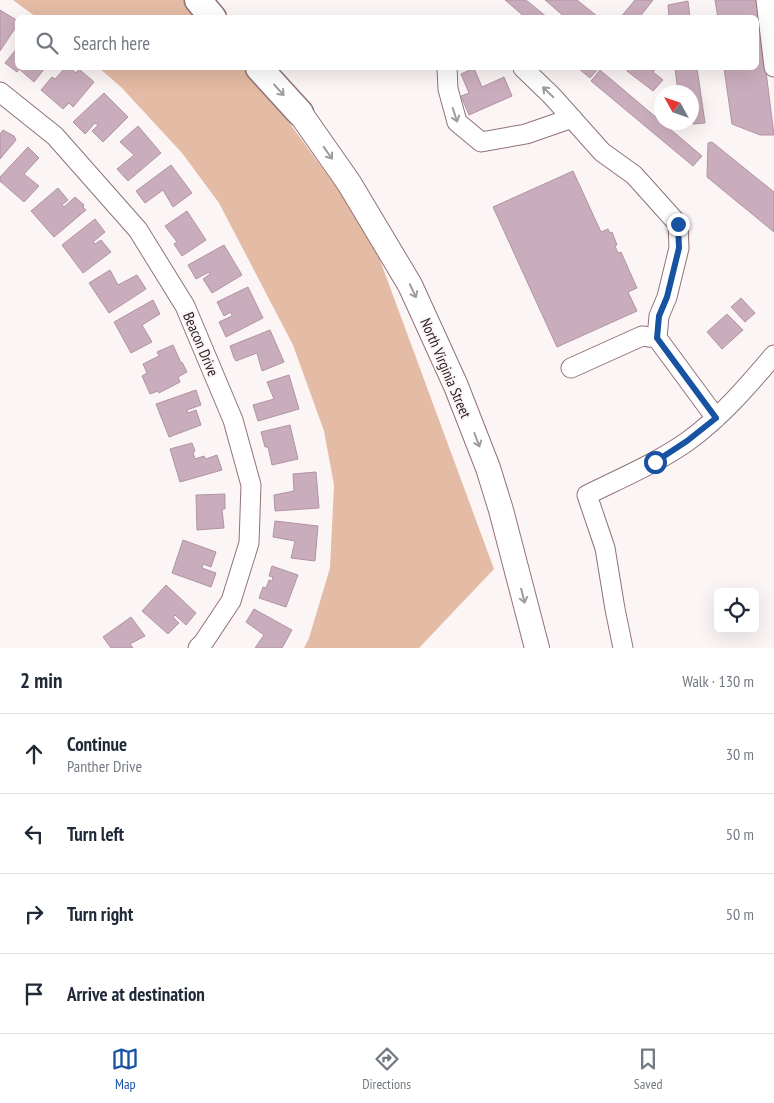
<!DOCTYPE html>
<meta charset="utf-8">
<style>
body{margin:0;font-family:"PT Sans Narrow",sans-serif;background:#f2f2f3;color:#1f2937}
.controls{position:absolute;right:15px;bottom:15px;display:grid;overflow:hidden;border-radius:8px;box-shadow:0 5px 20px #0002}
.controls button{width:45px;height:45px;display:grid;place-items:center;padding:0;border:0;border-bottom:1px solid #e0e1e3;background:#fff;color:#1f2937;font:25px sans-serif}
.compass{position:absolute;left:654px;top:85px;width:45px;height:45px;border-radius:50%;background:#fff;box-shadow:0 5px 20px #0002;rotate:310deg}
.stop{position:absolute;width:15px;height:15px;margin:-11px;border:4px solid #1752a3;border-radius:50%;background:#fff}
.stop.end{background:#1752a3;border-color:#fff;box-shadow:0 1px 5px #0008}
.list{margin:0;padding:0;list-style:none}
h2{display:flex;justify-content:space-between;align-items:center;height:65px;margin:0;padding:0 20px;font-size:21px}
h2 small{font-size:16px;font-weight:400;color:#747a83}
.list li{display:grid;grid-template-columns:32px 1fr auto;gap:15px;align-items:center;box-sizing:border-box;height:80px;padding:0 20px;border-top:1px solid #e0e1e3}
.list b{display:block;font-size:19px;white-space:nowrap}
.list p{margin:0;font-size:16px;white-space:nowrap;color:#747a83}
.list em{font-size:16px;font-style:normal;color:#747a83}
.icon{flex:none;width:28px;height:28px;fill:none;stroke:currentColor;stroke-width:2;stroke-linecap:round;stroke-linejoin:round}
.map{position:relative;flex:none;width:774px;height:648px;overflow:hidden}
.search{position:absolute;background:#fff;box-shadow:0 5px 20px #0002;left:15px;right:15px;top:15px;height:55px;display:flex;align-items:center;gap:12px;box-sizing:border-box;padding:0 18px;border-radius:8px;color:#747a83;font-size:19px}
.sheet{height:385px;background:#fff}
nav{display:flex;justify-content:space-around;align-items:center;box-sizing:border-box;height:70px;border-top:1px solid #e0e1e3;background:#fff;font-size:14px;color:#747a83}
nav a{display:grid;justify-items:center;gap:2px}
nav .on{color:#1752a3}
.map>svg:first-child{display:block}
.green{fill:#e4bba4}
.building{fill:#caadbc;stroke:#b194a3}
.lines{fill:none;stroke-linecap:round;stroke-linejoin:round}
.minor-casing{stroke:#917277;stroke-width:21}
.major-casing{stroke:#917277;stroke-width:26}
.highway-casing{stroke:#917277;stroke-width:29}
.minor{stroke:#fff;stroke-width:19}
.major{stroke:#fff;stroke-width:24}
.highway{stroke:#fff;stroke-width:26}
.oneway{stroke:#a09b9c}
.route{stroke:#1752a3;stroke-width:6}
.labels{text-anchor:middle;dominant-baseline:central;stroke-width:4;stroke-linejoin:round;paint-order:stroke}
.street-label{font-size:15px;fill:#2c2022;stroke:#fcf5f6}
</style>
<div class="map">
<svg width="774" height="648" viewBox="0 0 774 648">
<rect width="100%" height="100%" fill="#fcf5f6"/>
<!-- green -->
<path class="green" d="M13,0H199L212,17H36Z
M99,68H249L370,233L494,569L419,648H304L309,638L330,568L334,485L324,431L293,345L219,203L182,153L121,87Z"/>
<!-- building -->
<path class="building" d="M505,0H526L548,18H526Z
M545,0H577L597,16L596,18H566Z
M635,0H653L639,18H620Z
M715,0H757L774,135H760L732,124L724,68H756V18H718Z
M688,1L690,18H669L668,5Z
M0,10L18,21V24L0,51Z
M18,47V68H45L34,82L19,69L17,72L5,63Z
M65,68H70L76,73L79,69L94,82L73,107L69,103L63,109L41,90L52,77L55,79Z
M474,68L482,87L504,77L512,96L469,115L461,96L469,93L461,74Z
M580,68H599L590,78L579,69Z
M629,68H656L653,72L663,80L653,91L627,71Z
M675,68H697L705,123L693,124L692,118V92H678Z
M600,70L702,156L693,166L591,81Z
M104,93L128,117L103,142L92,131L98,125L95,123L85,134L73,122Z
M138,126L161,153L128,181L117,169L134,155L120,142Z
M3,130L14,136L16,140L0,159V134Z
M712,142L774,192V232L707,177L708,143Z
M28,147L39,158L24,174L39,186L24,202L0,181V177Z
M171,165L192,193L173,207L163,190L145,203L136,191Z
M573,171L601,232L608,229L610,233L612,232L617,245L615,246L618,253L621,252L637,288L628,292L637,311L557,347L493,207Z
M58,188L68,200L62,205L64,207L75,197L84,205L83,207L86,210L54,237L31,211Z
M187,211L206,240L182,256L174,244L177,242L165,226Z
M95,219L105,232L93,242L95,244L101,240L111,252L83,273L62,245Z
M224,245L242,275L212,293L203,279L210,274L209,272L196,279L188,265Z
M110,270L118,285L137,275L146,289L109,313L89,283Z
M248,287L263,318L226,337L219,322L232,316L231,312L224,316L217,302Z
M741,298L755,313L745,322L731,307Z
M153,300L160,314L142,325L152,342L131,353L114,322Z
M727,314L743,330L722,349L707,332Z
M270,330L284,362L262,371L257,353L236,361L234,358L230,346Z
M173,345L181,363L182,362L187,372L178,377L180,382L159,393L158,391L150,394L142,376L147,373L143,364L159,356L157,352Z
M289,375L299,409L258,421L253,405L274,399L267,382Z
M196,390L201,405L187,410L188,413L196,410L201,425L169,437L156,404Z
M290,425L298,459L272,465L268,447H265L261,432Z
M192,443L195,451L193,452L195,459L204,456L206,459L217,455L222,470L180,482L170,449Z
M316,472L319,508L275,511L274,495L294,491L293,474Z
M225,494V509H222L224,528L197,530L196,495Z
M275,521L318,526L315,561L291,558L295,541L273,537Z
M183,540L216,552L211,567L203,564L202,568L216,573L211,587L172,573Z
M272,566L298,575L286,607L259,598L263,587L266,588L269,580L272,581L273,577L269,576Z
M166,585L196,613L186,625L175,615L173,617L179,623L168,634L142,611Z
M254,609L292,630L282,648H255L264,635L246,622Z
M131,617L145,636L130,644L133,648H111L103,637Z"/>
<g class="lines">
<!-- minor casing -->
<g class="minor-casing">
<path id="minor" d="M766,0L774,67
M447,68L448,89L457,122L481,142L526,134L572,118
M523,68L552,96L602,152L634,175L678,224L679,248L667,297L659,316L657,338L716,418
M0,92L55,136L138,230L185,306L233,420L251,485L249,543L231,601L203,643L198,648
M571,368L642,336L657,338
M623,648L615,609L605,548L587,495C621,478 657,463 688,441C721,417 747,387 774,355"/>
</g>
<!-- major casing -->
<g class="major-casing">
<path id="major" d="M300,113L349,183L410,285L456,386L488,468L501,510L537,648"/>
</g>
<!-- highway casing -->
<g class="highway-casing">
<path id="highway" d="M198,0L213,18
M259,68L300,113"/>
</g>
<!-- minor -->
<use href="#minor" class="minor"/>
<!-- major -->
<use href="#major" class="major"/>
<!-- highway -->
<use href="#highway" class="highway"/>
</g>
<!-- one-way arrows -->
<defs><path id="oneway-shaft" d="M-6 0H5M1.5-3L5.5 0L1.5 3" fill="none" stroke-width="1.6" stroke-linecap="round" stroke-linejoin="round" transform="scale(1.25)"/></defs>
<g class="oneway">
<use href="#oneway-shaft" transform="translate(279 90) rotate(48)"/>
<use href="#oneway-shaft" transform="translate(548 92) rotate(-136)"/>
<use href="#oneway-shaft" transform="translate(455 115) rotate(72)"/>
<use href="#oneway-shaft" transform="translate(328 153) rotate(55)"/>
<use href="#oneway-shaft" transform="translate(413 291) rotate(65)"/>
<use href="#oneway-shaft" transform="translate(477 440) rotate(69)"/>
<use href="#oneway-shaft" transform="translate(523 596) rotate(76)"/>
</g>
<g class="lines">
<!-- route -->
<path class="route" d="M655,462L687,441L716,418L657,338L659,316L667,297L679,248L678,224"/>
</g>
<g class="labels">
<!-- street labels -->
<g class="street-label">
<text transform="translate(201 344) rotate(67)">Beacon Drive</text>
<text transform="translate(446 368) rotate(67)">North Virginia Street</text>
</g>
</g>
</svg>
<div class="controls">
<button><svg class="icon" aria-label="locate" viewBox="0 0 24 24"><circle cx="12" cy="12" r="6"/><path d="M12 2v4M12 18v4M2 12h4M18 12h4"/></svg></button>
</div>
<svg class="compass" viewBox="-18 -18 36 36"><path d="M0-13l5 13h-10z" fill="#e53935"/><path d="M0 13l5-13h-10z" fill="#747a83"/></svg>
<div class="stop" style="left:655px;top:462px"></div>
<div class="stop end" style="left:678px;top:224px"></div>
<div class="search"><svg class="icon" aria-label="search" viewBox="0 0 24 24"><circle cx="10" cy="10" r="6"/><path d="M15 15l6 6"/></svg>Search here</div>
</div>
<section class="sheet">
<h2>2 min<small>Walk · 130 m</small></h2>
<ul class="list">
<li><svg class="icon" aria-label="ahead" viewBox="0 0 24 24"><path d="M12 20V5M6 11l6-6 6 6"/></svg><div><b>Continue</b><p>Panther Drive</p></div><em>30 m</em></li>
<li><svg class="icon" aria-label="left" viewBox="0 0 24 24"><path d="M17 20v-9H6M10 6l-5 5 5 5"/></svg><div><b>Turn left</b></div><em>50 m</em></li>
<li><svg class="icon" aria-label="right" viewBox="0 0 24 24"><path d="M7 20v-9h11M14 6l5 5-5 5"/></svg><div><b>Turn right</b></div><em>50 m</em></li>
<li><svg class="icon" aria-label="arrive" viewBox="0 0 24 24"><path d="M6 21V4h12l-3 4 3 4H6"/></svg><div><b>Arrive at destination</b></div></li>
</ul>
</section>
<nav>
<a class="on"><svg class="icon" aria-label="map" viewBox="0 0 24 24"><path d="M3 6l6-2 6 2 6-2v14l-6 2-6-2-6 2zM9 4v14M15 6v14"/></svg>Map</a>
<a><svg class="icon" aria-label="directions" viewBox="0 0 24 24"><path d="M12 3l9 9-9 9-9-9zM9 14v-3h6M13 9l2 2-2 2"/></svg>Directions</a>
<a><svg class="icon" aria-label="saved" viewBox="0 0 24 24"><path d="M7 4h10v16l-5-4-5 4z"/></svg>Saved</a>
</nav>
